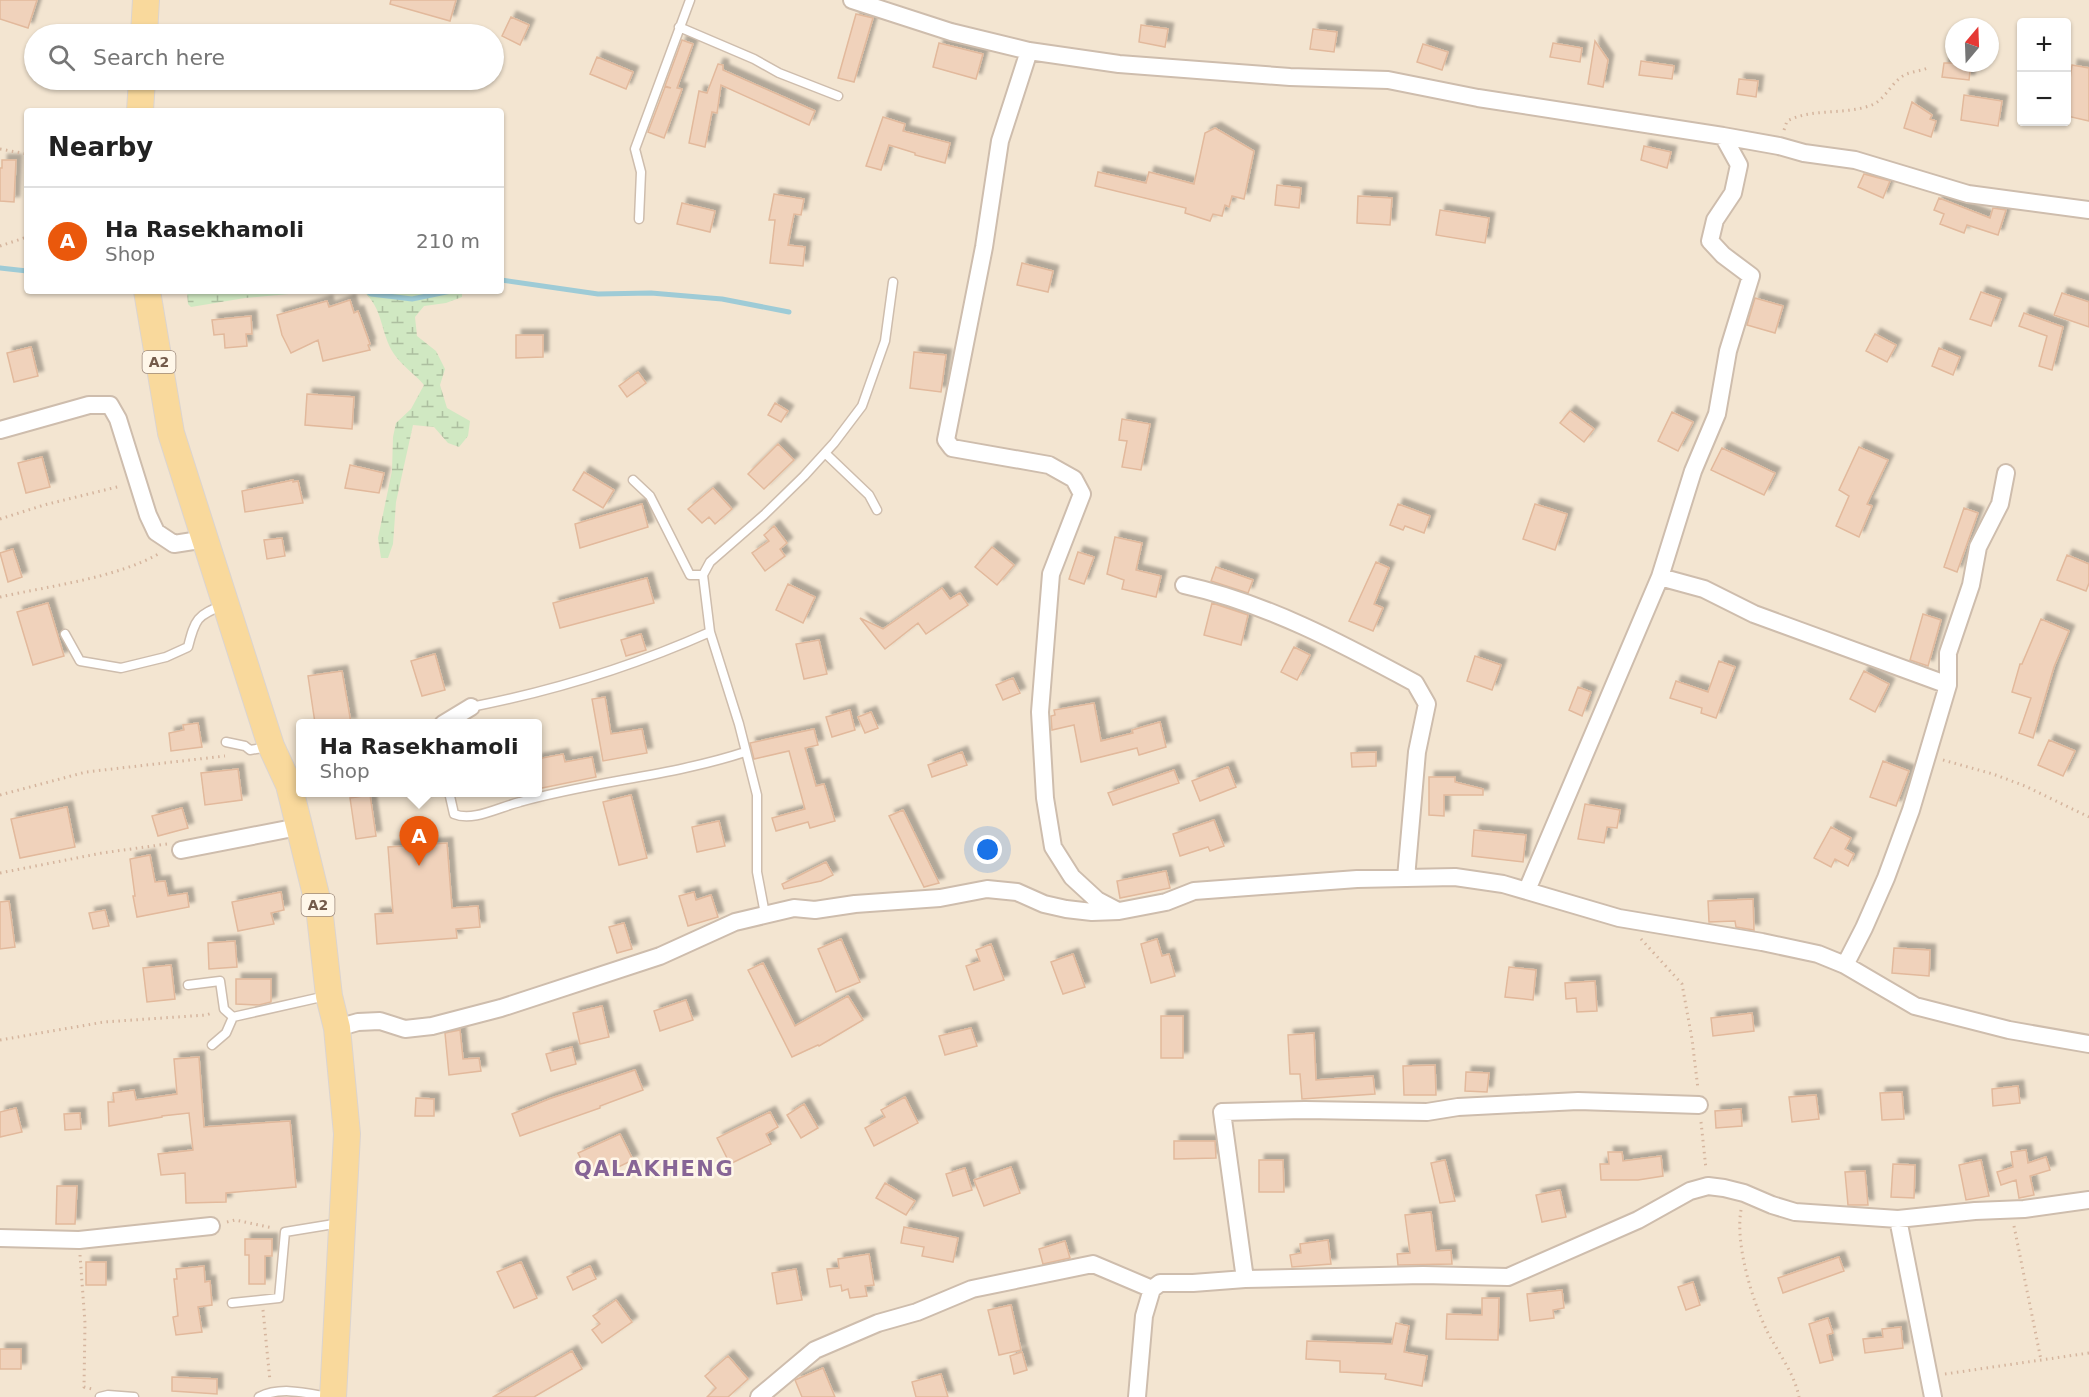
<!DOCTYPE html>
<meta charset="utf-8">
<style>
body{margin:0;font-family:"DejaVu Sans",sans-serif;background:#f6f6f6;color:#222}
.controls{position:absolute;right:18px;top:18px;display:grid;overflow:hidden;border-radius:6px;box-shadow:0 2px 4px #0004}
.controls button{width:54px;height:54px;display:grid;place-items:center;padding:0;border:0;border-bottom:2px solid #e0e0e0;background:#fff;color:#222;font:30px sans-serif}
.compass{position:absolute;left:1945px;top:18px;width:54px;height:54px;border-radius:50%;background:#fff;box-shadow:0 2px 4px #0004;rotate:19deg}
.you{position:absolute;left:988px;top:850px;width:21px;height:21px;margin:-15px;border:4px solid #fff;border-radius:50%;background:#1a73e8;box-shadow:0 0 0 9px #1a73e833}
.badge{display:grid;place-items:center;width:39px;height:39px;border-radius:50%;background:#ea580c;color:#fff;font-size:20px;font-weight:700}
.pin{position:absolute;translate:-50% -50px;filter:drop-shadow(0 2px 3px #0008)}
.pin::after{content:'';position:absolute;top:32px;width:21px;height:18px;background:inherit;clip-path:polygon(0 0,100% 0,50% 100%)}
.popup{position:absolute;left:296px;top:719px;width:246px;height:78px;box-sizing:border-box;display:grid;place-content:center;border-radius:6px;background:#fff;filter:drop-shadow(0 2px 4px #0005);font-size:20px;white-space:nowrap;color:#767676}
.popup b{font-size:22px;color:#222}
.popup::after{content:'';position:absolute;left:50%;top:100%;margin-left:-12px;border:12px solid transparent;border-top-color:#fff}
.list{margin:0;padding:0;list-style:none}
h2{display:flex;justify-content:space-between;align-items:center;height:78px;margin:0;padding:0 24px;font-size:26px}
h2 small{font-size:20px;font-weight:400;color:#767676}
.list li{display:grid;grid-template-columns:39px 1fr auto;gap:18px;align-items:center;box-sizing:border-box;height:108px;padding:0 24px;border-top:2px solid #e0e0e0}
.list b{display:block;font-size:22px;white-space:nowrap}
.list p{margin:0;font-size:20px;white-space:nowrap;color:#767676}
.list em{font-size:20px;font-style:normal;color:#767676}
.icon{flex:none;width:33px;height:33px;fill:none;stroke:currentColor;stroke-width:2;stroke-linecap:round;stroke-linejoin:round}
.map{position:relative;flex:none;width:2089px;height:1397px;overflow:hidden}
.search{position:absolute;background:#fff;box-shadow:0 2px 4px #0004;left:24px;top:24px;width:480px;height:66px;display:flex;align-items:center;gap:15px;box-sizing:border-box;padding:0 21px;border-radius:33px;color:#767676;font-size:22px}
.panel{position:absolute;background:#fff;box-shadow:0 2px 4px #0004;left:24px;top:108px;width:480px;height:186px;border-radius:6px}
.map>svg:first-child{display:block}
.residential{fill:#f3e5d1;fill-rule:evenodd}
.wetland{fill:url(#wetland-marsh)}
.lines{fill:none;stroke-linecap:round;stroke-linejoin:round}
.stream{stroke:#9ecbd6;stroke-width:5}
.building{fill:#f0d2bb;stroke:#e2b99c;stroke-width:1.5;filter:url(#shadow)}
.service-casing{stroke:#cebdad;stroke-width:11}
.minor-casing{stroke:#cebdad;stroke-width:20}
.primary-casing{stroke:#dbd4d0;stroke-width:28}
.path{stroke:#d5b59e;stroke-width:3;stroke-dasharray:1.5 4.5;stroke-linecap:butt}
.service{stroke:#fff;stroke-width:8}
.minor{stroke:#fff;stroke-width:16}
.primary{stroke:#f9d99c;stroke-width:26}
.labels{text-anchor:middle;dominant-baseline:central;stroke-width:5;stroke-linejoin:round;paint-order:stroke}
.shield{fill:#fff7e9;stroke:#9d897a;stroke-width:1.5}
.shield-label{font-size:14px;font-weight:bold;fill:#735a4a}
.district-label{font-size:21px;font-weight:bold;letter-spacing:1.5px;fill:#876596;stroke:#fff7e9}
</style>
<div class="map">
<svg width="2089" height="1397" viewBox="0 0 2089 1397">
<defs>
<pattern id="wetland-marsh" width="20" height="14" patternUnits="userSpaceOnUse" patternTransform="scale(1.5)"><rect width="20" height="14" fill="#d0e8c2"/><path d="M1 5h8M5 5V1M11 12h8M15 12V8" fill="none" stroke="#adbfa0"/></pattern>
<filter id="shadow"><feDropShadow dx="5.5" dy="-5.5" stdDeviation="1.5" flood-color="#0004"/></filter>
</defs>
<rect width="100%" height="100%" fill="#fbf3e3"/>
<!-- residential -->
<path class="residential" d="M0,0H2089V1397H0ZM2022,22H2066V122H2022ZM1954,27H1990V63H1954ZM34,34H494V80H34ZM27,111H501V291H27ZM300,724H538V792H300Z"/>
<!-- wetland -->
<path class="wetland" d="M187,291H321L245,298L191,307L188,304Z
M363,291H462V297L446,303L424,306L415,317L417,336L436,351L445,369L440,385L447,408L470,421L468,436L459,447L448,443L434,427L413,425L396,502L393,544L388,558H381L378,538L392,471L393,437L396,423L411,409L424,385C416,375 401,365 394,354C380,333 384,309 363,291Z"/>
<g class="lines">
<!-- stream -->
<path class="stream" d="M0,268L27,271
M501,280L598,294L651,293L722,299L789,312
M207,291H220
M367,291L371,294L412,299L451,291"/>
</g>
<!-- building -->
<path class="building" d="M0,0H37L28,28L0,19Z
M391,0H456L450,21L390,4Z
M856,14L873,18L854,82L838,78Z
M511,17L529,25L520,45L502,36Z
M1141,25L1168,29L1165,47L1139,42Z
M1313,29L1337,32L1334,52L1310,49Z
M682,40L693,44L677,88L682,89L664,138L648,132L665,87L671,88L665,86Z
M1595,41L1608,60L1603,87L1588,84Z
M939,43L983,54L976,79L933,67Z
M1553,43L1582,48L1580,62L1550,57Z
M1423,44L1448,52L1442,70L1417,62Z
M597,57L633,72L626,89L590,74Z
M1641,61L1674,66L1672,79L1639,75Z
M1944,63H1971L1969,80L1942,77Z
M718,64L723,65V70L815,111L809,125L721,85L717,113L712,112L705,147L689,143L699,91L707,93Z
M2072,65L2089,68V121L2067,116V100Z
M1739,79L1758,81L1756,97L1737,94Z
M1964,95L2002,101L1998,126L1961,120Z
M1912,102L1932,115L1930,119L1936,121L1931,137L1904,128Z
M883,117L905,124L903,131L950,143L945,163L915,155V153L889,145L881,170L866,166Z
M1215,128L1254,151L1244,199L1232,196L1229,207L1225,205L1222,216L1213,214L1210,221L1185,213L1186,208L1095,186L1098,172L1146,183L1149,172L1194,184L1205,133Z
M1644,146L1671,152L1667,168L1641,160Z
M2,160H16L14,202L0,201V168H2Z
M1864,174L1890,181L1883,198L1858,187Z
M1277,185L1301,188L1299,208L1275,205Z
M774,194L804,199L801,215L794,214L788,245L805,247L803,266L770,263L775,220H769Z
M1358,196L1392,198L1390,225L1357,223Z
M1939,198L1990,218L1993,208L2006,210L1998,235L1967,225L1964,233L1940,224L1944,214L1934,210Z
M682,203L715,211L710,232L677,224Z
M1440,210L1489,218L1485,243L1436,235Z
M1022,263L1053,271L1048,292L1017,285Z
M1981,292L2001,299L1991,326L1970,319Z
M2062,293L2089,302V327L2054,315Z
M1755,298L1783,306L1775,333L1747,325Z
M350,300L354,313L358,311L370,344L368,345L370,350L323,361L318,340L291,353L282,335L277,315L327,301L329,307Z
M2024,313L2063,327L2052,370L2039,366L2047,336L2019,326Z
M251,316L252,334H246L247,346L225,348L224,334L214,335L212,320Z
M1875,334L1896,345L1887,362L1866,351Z
M516,335H543V357L516,358Z
M31,347L38,376L14,382L7,353Z
M1939,348L1960,357L1953,375L1932,366Z
M914,352L946,355L941,392L910,388Z
M638,372L646,383L627,397L619,386Z
M307,394L354,397L352,429L305,425Z
M775,403L788,411L781,422L768,415Z
M1570,411L1594,429L1584,442L1560,423Z
M1672,412L1693,422L1678,451L1658,441Z
M1122,419L1150,424L1141,470L1122,467L1127,441L1119,440Z
M778,444L794,460L764,489L748,474Z
M1859,447L1888,460L1867,504L1872,506L1859,537L1836,526L1849,496L1839,490Z
M1722,448L1775,473L1764,495L1711,470Z
M42,457L50,487L26,493L18,463Z
M350,465L384,473L379,493L345,488Z
M584,472L614,490L603,508L573,490Z
M293,480V482L298,481L303,503L245,512L242,491Z
M713,488L732,509L715,524L709,517L702,523L688,509Z
M642,504L648,527L580,548L575,524Z
M1398,504L1430,516L1424,533L1405,526L1403,530L1390,525Z
M1535,504L1567,514L1555,550L1523,539Z
M1964,508L1978,513L1957,572L1944,567Z
M774,526L787,543L780,549L785,556L765,571L752,553L769,541L764,535Z
M1115,537L1142,543L1136,570L1161,576L1156,597L1122,589L1124,580L1107,574Z
M282,538L285,556L267,559L264,540Z
M992,547L1014,565L997,585L975,567Z
M13,549L22,577L8,582L0,553Z
M1078,552L1094,557L1084,584L1069,579Z
M2067,555L2089,564V583L2086,591L2057,580Z
M1376,562L1389,568L1374,604L1383,608L1373,631L1349,621Z
M1216,567L1253,580L1248,593L1211,581Z
M647,578L654,603L560,628L553,603Z
M788,584L815,597L803,623L776,610Z
M942,588L950,599L960,593L968,605L926,634L918,623L885,649L860,618L883,629Z
M48,603L64,656L33,665L17,612Z
M1212,603L1248,615L1241,645L1204,635Z
M1923,614L1941,620L1928,666L1910,660Z
M2041,619L2069,631L2054,667L2033,738L2019,733L2031,698L2012,692L2020,664H2022Z
M641,634L646,650L626,656L621,640Z
M819,640L827,674L804,679L796,644Z
M1294,647L1310,655L1297,680L1281,672Z
M435,654L445,690L422,696L411,661Z
M1475,656L1501,665L1492,690L1467,681Z
M1719,661L1735,667L1716,718L1701,713L1702,708L1670,698L1676,681L1708,692Z
M342,671L351,723H315L308,676Z
M1864,671L1889,684L1875,712L1850,699Z
M1013,678L1020,693L1003,700L996,685Z
M1578,687L1591,692L1582,716L1569,710Z
M605,697L611,734L642,729L647,753L603,761L592,699Z
M1094,703L1101,741L1133,733L1132,730L1160,722L1166,747L1139,755L1137,748L1081,762L1074,725L1052,730L1051,716L1055,715L1054,710Z
M850,710L855,730L832,737L826,717Z
M871,712L878,728L865,733L858,717Z
M198,723L202,747L171,751L169,733L184,730L183,725Z
M814,729L818,745L805,748L816,786L824,784L835,821L810,828L808,822L776,831L772,818L805,809L789,751L754,759L750,743Z
M2049,740L2075,751L2063,776L2038,765Z
M962,752L967,765L932,777L928,765Z
M1376,752V766L1352,767L1351,753Z
M563,754L565,762L592,757L596,777L537,789V759Z
M1883,761L1909,771L1896,806L1870,797Z
M1228,767L1236,787L1200,801L1192,781Z
M238,769L242,800L205,805L201,773Z
M1174,770L1179,783L1113,805L1108,793Z
M1429,777H1455V782L1483,789V795H1444V816L1429,815Z
M370,795L376,836L356,839L350,798Z
M631,795L647,858L619,865L603,802Z
M1585,804L1620,810L1617,828L1607,827L1604,843L1578,839Z
M67,807L75,847L20,858L11,819Z
M182,808L188,828L158,836L152,816Z
M903,810L939,883L924,887L889,816Z
M1214,820L1224,846L1210,851L1208,847L1180,856L1173,834Z
M719,821L725,846L697,852L692,827Z
M1831,827L1851,838L1845,849L1854,854L1848,866L1835,859L1831,867L1814,858Z
M1474,830L1526,835L1523,862L1472,856Z
M447,843L452,908L478,906L480,927L456,929L457,938L377,944L375,914L393,913L388,847Z
M150,855L155,882L165,881L168,896L187,893L189,907L137,917L133,896H135L130,859Z
M826,862L833,875L821,881L784,889L782,884Z
M1166,871L1170,888L1120,898L1117,881Z
M281,892L284,910L271,913L274,924L238,931L232,902Z
M694,892L696,900L711,895L718,917L688,926L679,896Z
M1753,899L1754,930L1736,927L1735,921L1709,922L1708,901Z
M9,901L15,947L0,949V902Z
M105,910L109,926L93,929L89,913Z
M624,923L632,949L617,953L609,927Z
M841,939L860,982L836,992L818,949Z
M1157,939L1162,956L1169,954L1175,976L1151,983L1141,944Z
M235,941L237,967L209,969L208,943Z
M991,944L1004,980L974,990L966,966L980,961L976,950Z
M1894,948L1930,950L1929,976L1892,973Z
M1073,954L1085,987L1063,994L1051,962Z
M763,963L795,1026L848,996L863,1020L819,1046L818,1045L792,1057L748,970Z
M171,965L175,999L147,1002L143,968Z
M1509,967L1536,970L1533,1000L1505,997Z
M236,979H271V1002L259,1005L236,1004Z
M1595,981L1597,1011L1577,1012L1576,998L1566,999L1565,983Z
M686,1000L693,1020L660,1031L654,1011Z
M602,1006L609,1037L580,1044L573,1013Z
M1752,1013L1754,1031L1713,1036L1711,1018Z
M1161,1016H1183V1058H1161Z
M971,1028L977,1046L945,1055L939,1036Z
M460,1030L463,1059L479,1058L481,1071L449,1075L445,1033Z
M1314,1033L1316,1080L1373,1076L1375,1094L1302,1099L1300,1074H1290L1288,1035Z
M572,1047L576,1064L551,1071L546,1054Z
M199,1057L204,1127L290,1121L296,1187L226,1193V1202L186,1203L185,1173L161,1175L158,1154L193,1150L189,1113L162,1116V1117L109,1126L108,1102H114L113,1093L134,1090L136,1100L177,1094L174,1059Z
M1435,1065L1436,1095H1404L1403,1066Z
M635,1070L643,1090L600,1106V1108L520,1136L512,1114L549,1099Z
M1466,1072L1489,1073L1487,1092L1465,1091Z
M2018,1086L2020,1103L1993,1106L1992,1089Z
M1902,1092L1904,1119L1882,1120L1880,1093Z
M1816,1095L1819,1119L1792,1122L1789,1097Z
M905,1097L918,1123L874,1146L865,1128L885,1117L881,1110Z
M416,1098L434,1099V1116H415Z
M804,1104L818,1128L801,1138L787,1115Z
M16,1108L22,1132L0,1137V1112Z
M1741,1109L1742,1126L1716,1128L1715,1111Z
M770,1112L778,1127L766,1134L771,1144L730,1164L717,1138Z
M80,1113L81,1129L65,1130L64,1114Z
M620,1134L633,1160L608,1172L606,1167L589,1175L578,1153Z
M1174,1141H1215L1216,1158L1174,1159Z
M2026,1150L2028,1163L2046,1157L2050,1170L2030,1176L2034,1195L2019,1198L2016,1180L2001,1185L1997,1172L2013,1167L2011,1152Z
M1608,1152H1622L1623,1161L1661,1156L1663,1176L1638,1180H1601L1600,1164H1609Z
M1259,1160H1283L1284,1192H1259Z
M1445,1160L1455,1201L1440,1203L1431,1163Z
M1981,1160L1989,1196L1966,1200L1959,1165Z
M1893,1164L1915,1165L1914,1198L1891,1197Z
M1011,1167L1020,1193L984,1206L974,1180Z
M965,1168L972,1190L953,1196L946,1174Z
M1865,1171L1868,1205H1848L1845,1172Z
M885,1183L915,1201L906,1215L876,1198Z
M57,1186H77L75,1224H56Z
M1560,1190L1566,1217L1542,1222L1536,1195Z
M1431,1212L1436,1251L1451,1250L1452,1264L1398,1265L1397,1254L1410,1253L1405,1215Z
M904,1227L958,1238L953,1262L922,1256L924,1247L901,1243Z
M245,1239H272V1256H265V1284H249V1255H245Z
M1328,1240L1331,1264L1292,1267L1290,1255L1301,1253L1300,1244Z
M1065,1241L1070,1258L1043,1264L1039,1249Z
M869,1254L874,1285L865,1286L867,1296L850,1298L848,1289L842,1291L841,1285L830,1287L827,1269L839,1268L838,1259Z
M1839,1257L1844,1271L1783,1293L1778,1278Z
M86,1262H106V1285H86Z
M521,1262L537,1298L514,1308L497,1272Z
M204,1266L205,1282L210,1281L212,1305L198,1307L202,1332L176,1335L173,1317L178,1316L174,1279H177L176,1269Z
M590,1266L596,1279L573,1290L567,1277Z
M796,1269L802,1300L777,1304L772,1273Z
M1693,1282L1700,1305L1686,1310L1678,1287Z
M1562,1290L1564,1308L1553,1310L1554,1318L1530,1321L1527,1294Z
M1482,1298H1499L1498,1340L1446,1339L1447,1314L1482,1315Z
M616,1300L632,1322L602,1343L592,1330L600,1324L593,1316Z
M1011,1305L1021,1350L999,1355L988,1310Z
M1828,1318L1833,1333L1827,1335L1833,1360L1820,1363L1809,1324Z
M1396,1323L1409,1326L1404,1352L1427,1356L1422,1386L1385,1379L1386,1374L1340,1372V1361L1306,1359L1307,1341L1392,1344Z
M1901,1327L1903,1348L1865,1353L1863,1339L1883,1337L1882,1329Z
M0,1349H21V1369H0Z
M572,1351L582,1369L534,1397H493Z
M1022,1352L1027,1370L1014,1374L1010,1356Z
M728,1356L748,1379L728,1397H707L716,1388L705,1376Z
M823,1368L835,1397H802L795,1380Z
M941,1374L948,1397H916L912,1382Z
M172,1377L217,1379V1394L172,1391Z"/>
<g class="lines">
<!-- service casing -->
<g class="service-casing">
<path id="service" d="M679,27L754,59L779,73L838,96
M639,219L641,172L635,149L690,0
M825,453L869,495L877,510
M633,480L650,496L690,575H703
M65,634L80,661L121,668L166,657L188,647C195,619 197,615 224,605
M471,707C553,691 634,666 710,632
M226,742L245,746L250,750L268,747
M449,792L454,814C473,822 499,807 520,802C594,781 672,776 745,752
M765,914L757,872V795L739,724L710,632L703,575L710,562L764,515L804,476L834,443L862,406L885,341L893,282
M188,985L220,981L224,1009L233,1017
M233,1017L326,996
M212,1045L226,1033L233,1017
M232,1303L279,1298L285,1232L340,1223
M100,1397L108,1395L134,1397
M259,1397C281,1386 306,1393 329,1397"/>
</g>
<!-- minor casing -->
<g class="minor-casing">
<path id="minor" d="M852,0L951,32L1029,51L1119,64L1290,77L1388,80L1478,98L1723,136L1779,146L1804,153L1855,160L1968,194L2089,210
M1029,51L1000,141L984,247L946,440L952,448L1049,465L1074,479L1082,494L1051,574L1040,712L1045,798L1053,847L1072,877L1097,900L1118,911
M0,430L89,405H110L118,419L148,515L156,532L174,544L206,539
M1660,577L1704,589L1754,614L1948,685
M1184,585C1266,603 1341,643 1415,683L1427,704L1417,752L1406,878
M443,724L471,707
M181,850L298,827
M1527,890L1660,577L1693,471L1717,414L1728,351L1751,276L1723,255L1710,241L1715,220L1733,193L1739,165L1723,136
M1845,965L1864,928L1886,878L1911,810L1948,685V653L1971,585L1978,547L2000,504L2006,473
M337,1028L358,1022L380,1021L405,1029L432,1026L501,1008L660,956L735,922L794,908L815,910L855,904L940,898L987,889L1017,892L1044,904L1066,909L1092,912L1119,911L1166,902L1194,891L1357,879L1455,877L1503,884L1619,918L1762,942L1818,954L1845,965L1915,1006L2009,1030L2089,1044
M1898,1219L1933,1397
M0,1238L79,1240L211,1226
M1245,1279L1222,1112L1305,1110L1427,1112L1458,1107L1578,1101L1699,1105
M759,1397L815,1350L878,1323L917,1312L972,1289L1093,1264L1152,1289L1160,1283H1193L1245,1279L1423,1275L1508,1277L1638,1220L1690,1191L1708,1186L1724,1188L1744,1193L1772,1205L1795,1212L1898,1219L1975,1211L2024,1209L2089,1200
M1137,1397L1144,1316L1152,1289"/>
</g>
<!-- primary casing -->
<g class="primary-casing">
<path id="primary" d="M144,34L146,0
M140,111L142,80
M147,291L171,433L271,746L289,785L319,907L329,996L337,1028L347,1134L333,1397"/>
</g>
<!-- path -->
<path class="path" d="M1784,130L1787,121C1813,108 1842,115 1869,106C1883,102 1889,87 1900,78C1908,71 1920,72 1930,67
M0,149L27,154
M0,246L27,237
M0,519L44,505L121,486
M0,597C49,586 117,578 160,553
M1943,760L1993,774L2025,786L2089,817
M0,795L86,772L225,756
M0,873L102,853L167,844
M1641,939L1682,984L1692,1039L1698,1089
M0,1040L104,1022L206,1015L212,1013
M1701,1122L1706,1169
M1741,1210C1735,1244 1752,1300 1767,1331C1778,1353 1794,1372 1799,1397
M227,1222L235,1220L273,1228
M2014,1226L2041,1360
M80,1255L85,1323L84,1387L92,1389
M263,1310L270,1381
M1945,1374L2089,1353"/>
<!-- service -->
<use href="#service" class="service"/>
<!-- minor -->
<use href="#minor" class="minor"/>
<!-- primary -->
<use href="#primary" class="primary"/>
</g>
<g class="labels">
<!-- shield labels -->
<g class="shield">
<rect x="142.5" y="351" width="33" height="22" rx="4.5"/>
<rect x="301.5" y="894" width="33" height="22" rx="4.5"/>
</g>
<g class="shield-label">
<text x="159" y="362">A2</text>
<text x="318" y="905">A2</text>
</g>
<!-- district labels -->
<g class="district-label">
<text x="654" y="1169">QALAKHENG</text>
</g>
</g>
</svg>
<div class="controls">
<button>+</button>
<button>−</button>
</div>
<svg class="compass" viewBox="-18 -18 36 36"><path d="M0-13l5 13h-10z" fill="#e53935"/><path d="M0 13l5-13h-10z" fill="#767676"/></svg>
<div class="you"></div>
<div class="pin badge" style="left:419px;top:866px">A</div>
<div class="popup"><b>Ha Rasekhamoli</b>Shop</div>
<div class="search"><svg class="icon" aria-label="search" viewBox="0 0 24 24"><circle cx="10" cy="10" r="6"/><path d="M15 15l6 6"/></svg>Search here</div>
<section class="panel">
<h2>Nearby<small></small></h2>
<ul class="list">
<li><span class="badge">A</span><div><b>Ha Rasekhamoli</b><p>Shop</p></div><em>210 m</em></li>
</ul>
</section>
</div>
